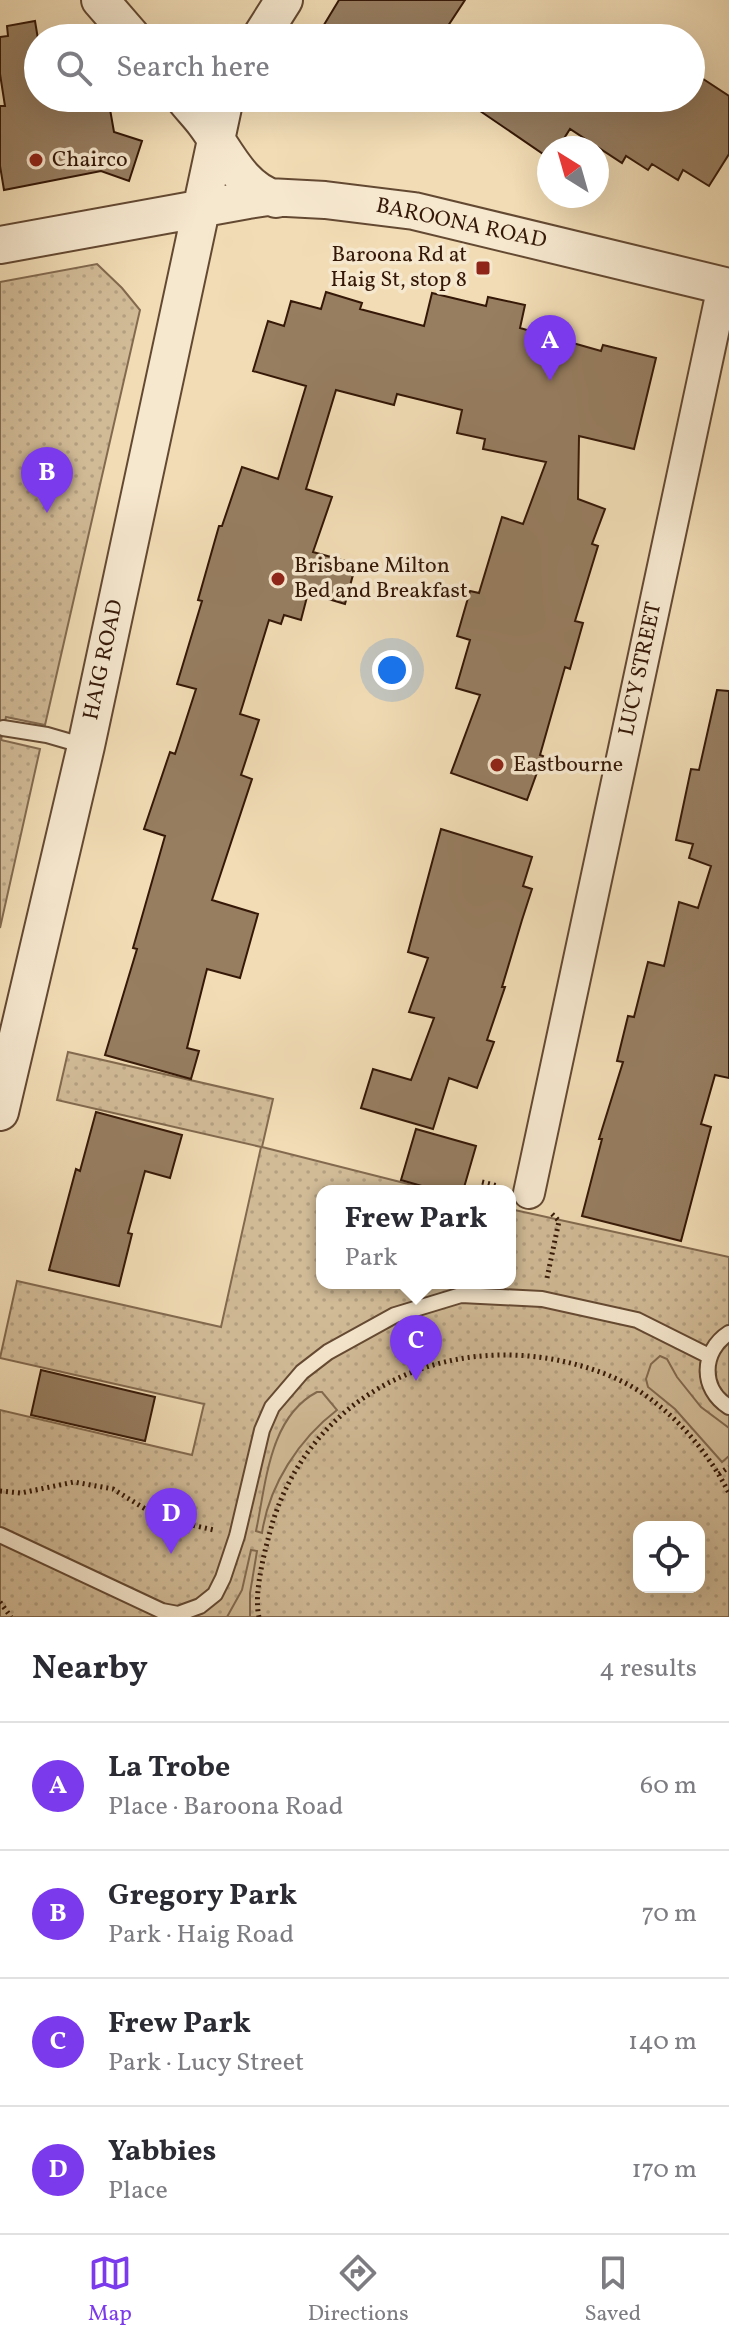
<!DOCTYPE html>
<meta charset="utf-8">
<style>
body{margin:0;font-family:Vollkorn,serif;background:#f7f7f7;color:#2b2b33}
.controls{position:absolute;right:24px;bottom:24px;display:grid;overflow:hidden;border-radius:16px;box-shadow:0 8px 32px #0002}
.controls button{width:72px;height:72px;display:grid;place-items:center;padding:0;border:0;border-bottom:2px solid #e1e1e2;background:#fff;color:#2b2b33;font:40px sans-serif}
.compass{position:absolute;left:537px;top:136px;width:72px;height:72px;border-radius:50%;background:#fff;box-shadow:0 8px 32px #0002;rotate:323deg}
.you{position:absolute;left:392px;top:670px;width:28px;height:28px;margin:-20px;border:6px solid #fff;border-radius:50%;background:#1a73e8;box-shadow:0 0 0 12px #1a73e833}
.badge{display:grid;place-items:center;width:52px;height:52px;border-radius:50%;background:#7c3aed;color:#fff;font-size:26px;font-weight:700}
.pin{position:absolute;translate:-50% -66px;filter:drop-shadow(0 2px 4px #0008)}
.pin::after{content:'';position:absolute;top:42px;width:28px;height:24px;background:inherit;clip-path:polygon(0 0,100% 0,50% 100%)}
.popup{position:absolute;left:316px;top:1185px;width:200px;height:104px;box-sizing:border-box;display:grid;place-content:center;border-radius:16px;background:#fff;filter:drop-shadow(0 2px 6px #0005);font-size:26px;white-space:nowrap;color:#7c7c81}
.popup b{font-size:30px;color:#2b2b33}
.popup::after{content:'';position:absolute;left:50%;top:100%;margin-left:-16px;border:16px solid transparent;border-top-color:#fff}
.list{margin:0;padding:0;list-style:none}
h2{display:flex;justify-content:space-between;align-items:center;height:104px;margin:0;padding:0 32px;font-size:34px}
h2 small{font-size:26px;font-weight:400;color:#7c7c81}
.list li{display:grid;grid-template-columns:52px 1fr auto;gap:24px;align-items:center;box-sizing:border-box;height:128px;padding:0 32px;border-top:2px solid #e1e1e2}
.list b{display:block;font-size:30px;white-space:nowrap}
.list p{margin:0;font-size:26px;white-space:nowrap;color:#7c7c81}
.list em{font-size:26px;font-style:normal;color:#7c7c81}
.icon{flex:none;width:44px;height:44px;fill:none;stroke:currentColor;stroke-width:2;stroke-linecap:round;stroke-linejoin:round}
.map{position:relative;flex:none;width:729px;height:1617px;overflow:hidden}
.search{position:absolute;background:#fff;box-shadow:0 8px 32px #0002;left:24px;right:24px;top:24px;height:88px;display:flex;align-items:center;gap:20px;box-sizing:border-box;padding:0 28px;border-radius:44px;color:#7c7c81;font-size:30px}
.sheet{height:616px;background:#fff}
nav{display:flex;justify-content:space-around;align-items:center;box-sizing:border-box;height:112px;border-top:2px solid #e1e1e2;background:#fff;font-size:22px;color:#7c7c81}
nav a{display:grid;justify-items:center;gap:4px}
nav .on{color:#7c3aed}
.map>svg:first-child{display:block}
.park{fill:url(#park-dots);stroke:#836a4f;stroke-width:2;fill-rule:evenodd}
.garden{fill:#d1bb97;stroke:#836a4f;stroke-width:2}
.building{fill:#977e61;stroke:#351807;stroke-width:2}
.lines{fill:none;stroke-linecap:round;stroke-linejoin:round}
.service-casing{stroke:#644932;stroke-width:18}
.minor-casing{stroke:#644932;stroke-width:34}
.tertiary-casing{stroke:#644932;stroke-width:40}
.path{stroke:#351807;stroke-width:5;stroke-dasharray:2 4;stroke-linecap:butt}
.service{stroke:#f6e8cf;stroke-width:14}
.minor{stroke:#f6e8cf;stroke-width:30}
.tertiary{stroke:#f6e8cf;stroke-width:36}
.poi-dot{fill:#8f2418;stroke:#f6e8cf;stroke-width:3}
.labels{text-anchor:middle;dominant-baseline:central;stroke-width:7;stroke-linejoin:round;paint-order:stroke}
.poi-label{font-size:22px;fill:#351807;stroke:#f6e8cf;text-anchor:start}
.street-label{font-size:22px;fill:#351807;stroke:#f6e8cf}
</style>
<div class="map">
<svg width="729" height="1617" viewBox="0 0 729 1617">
<defs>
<pattern id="park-dots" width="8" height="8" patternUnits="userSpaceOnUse" patternTransform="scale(2)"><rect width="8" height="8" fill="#d1bb97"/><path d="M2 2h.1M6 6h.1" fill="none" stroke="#b4a081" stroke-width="1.8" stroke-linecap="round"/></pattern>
</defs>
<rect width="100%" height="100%" fill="#f1dcb5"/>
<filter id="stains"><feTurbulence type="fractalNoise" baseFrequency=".0025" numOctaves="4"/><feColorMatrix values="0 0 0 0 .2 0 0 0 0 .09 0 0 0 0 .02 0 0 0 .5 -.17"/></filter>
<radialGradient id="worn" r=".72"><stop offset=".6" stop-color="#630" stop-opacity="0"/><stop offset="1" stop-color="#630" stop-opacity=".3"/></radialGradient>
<!-- park -->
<path class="park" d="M97,264L122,288L140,310L45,725L6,717L1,740L40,749L0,928V282Z
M68,1052L273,1099L262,1147L436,1191H322V1283H510V1209L729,1257V1617H0V1410L192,1455L204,1404L0,1358L17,1281L221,1327L261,1147L57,1100ZM639,1527H699V1587H639Z"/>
<!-- garden -->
<path class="garden" d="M660,1356L667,1359L677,1377L701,1407L729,1428V1456L722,1462L675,1409L648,1387L646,1379L651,1364Z
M317,1392H322L337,1410C299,1439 269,1485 262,1533L256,1531C266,1484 269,1417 317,1392Z
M251,1550L257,1551L250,1593V1617H227L242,1590Z"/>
<!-- building -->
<path class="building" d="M339,0H465L440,38H316Z
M35,21L38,39V98H62L63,105L108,98L114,132L142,141L129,181L101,171L4,190L0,166V106H5L0,74V37L8,36L7,26Z
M691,71L729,96V154L709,186L683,170L678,180L652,164L648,170L626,156L622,163L570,129L558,148H549V158L461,98H691Z
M326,292L362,303L360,309L424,326L432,293L486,306L488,297L525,305L520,328L601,351L603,345L656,358L634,449L579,436L578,499L605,509L592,544L598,546L575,621L583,623L570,669L565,667L540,755L543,756L527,800L451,773L480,695L456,688L470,640L457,636L470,591L479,593L502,517L523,524L546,462L483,449L485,439L457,433L462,410L397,394L394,405L336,390L306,489L332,497L313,552L356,564L345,604L308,593L301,620L284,615L281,624L269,620L240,714L259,720L241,775L252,779L212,900L258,914L240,978L207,969L187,1048L199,1051L191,1079L105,1055L137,949L133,948L165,836L144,829L170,752L175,754L196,689L177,684L202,601L198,600L219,526H222L242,467L278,479L306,386L253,371L268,321L284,326L291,301L321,309Z
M717,690L729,691V1078L715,1075L701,1124L711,1127L681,1241L582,1216L602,1139H599L623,1062L617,1061L628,1016L634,1017L648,962L664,966L679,902L698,908L711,866L689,858L693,844L676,840L691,769L699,770Z
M441,829L532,857L523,886L532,889L522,920L502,987H505L487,1040L494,1042L477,1088L449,1078L433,1129L361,1108L373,1069L411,1080L434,1018L409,1012L428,958L408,952Z
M96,1112L182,1135L170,1178L145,1171L128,1233L132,1234L119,1286L49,1270L76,1169L80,1171Z
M416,1129L476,1146L463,1191H439L401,1180Z
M41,1370L155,1397L145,1441L31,1415Z"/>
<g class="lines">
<!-- service casing -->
<g class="service-casing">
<path id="service" d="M3,728L47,735L85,746
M729,1333C701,1351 700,1389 729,1407
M0,1535L162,1611L178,1614L200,1606L215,1594L223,1578L237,1536L262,1430L272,1407L302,1372L328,1352L395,1315L461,1295L542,1299L637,1320L709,1356"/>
</g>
<!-- minor casing -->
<g class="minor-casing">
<path id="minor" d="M529,1193L723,286"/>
</g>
<!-- tertiary casing -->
<g class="tertiary-casing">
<path id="tertiary" d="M100,0L133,38
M260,38L284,0
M184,98C190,106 198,114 204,122C225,149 240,189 276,199
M0,245L248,200L268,197L325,200L414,211L729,287
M0,1112L86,746L225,98"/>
</g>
<!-- path -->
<path class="path" d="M482,1182L498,1186
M547,1278L559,1221L551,1213
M719,1474L729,1467
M0,1491L21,1493L74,1482L113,1489L160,1518L214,1530
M0,1602L11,1617
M259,1617C253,1592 266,1546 273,1521C312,1399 433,1336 557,1360C586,1366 617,1376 642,1393C679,1418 709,1454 729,1493"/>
<!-- service -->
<use href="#service" class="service"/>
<!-- minor -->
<use href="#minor" class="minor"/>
<!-- tertiary -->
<use href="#tertiary" class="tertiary"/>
</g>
<!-- markers -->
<g class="poi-dot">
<circle cx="36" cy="160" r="8"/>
<rect x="475" y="260" width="16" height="16" rx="4"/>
<circle cx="278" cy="579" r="8"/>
<circle cx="497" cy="765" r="8"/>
</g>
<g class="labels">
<!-- poi labels -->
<g class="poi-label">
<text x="52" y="160">Chairco</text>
<text x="467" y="255" text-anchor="end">Baroona Rd at<tspan x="467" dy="25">Haig St, stop 8</tspan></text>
<text x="294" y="566">Brisbane Milton<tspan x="294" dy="25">Bed and Breakfast</tspan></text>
<text x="513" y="765">Eastbourne</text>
</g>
<!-- street labels -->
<g class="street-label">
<text transform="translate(461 224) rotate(12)">BAROONA ROAD</text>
<text transform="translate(104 660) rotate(-78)">HAIG ROAD</text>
<text transform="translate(641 669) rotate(-78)">LUCY STREET</text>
</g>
</g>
<rect width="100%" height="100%" filter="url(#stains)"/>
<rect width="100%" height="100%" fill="url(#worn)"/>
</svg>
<div class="controls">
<button><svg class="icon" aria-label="locate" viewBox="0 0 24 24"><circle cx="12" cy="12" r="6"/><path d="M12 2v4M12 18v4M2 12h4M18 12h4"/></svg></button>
</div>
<svg class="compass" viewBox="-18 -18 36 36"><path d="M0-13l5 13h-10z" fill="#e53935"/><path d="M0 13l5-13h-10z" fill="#7c7c81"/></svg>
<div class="you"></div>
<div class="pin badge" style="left:550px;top:381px">A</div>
<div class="pin badge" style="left:47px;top:513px">B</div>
<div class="pin badge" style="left:416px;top:1381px">C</div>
<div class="popup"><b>Frew Park</b>Park</div>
<div class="pin badge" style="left:171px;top:1554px">D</div>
<div class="search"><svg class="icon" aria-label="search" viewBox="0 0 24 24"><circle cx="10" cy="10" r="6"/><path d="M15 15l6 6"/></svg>Search here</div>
</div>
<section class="sheet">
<h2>Nearby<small>4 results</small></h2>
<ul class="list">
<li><span class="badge">A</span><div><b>La Trobe</b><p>Place · Baroona Road</p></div><em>60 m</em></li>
<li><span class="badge">B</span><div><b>Gregory Park</b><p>Park · Haig Road</p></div><em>70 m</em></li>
<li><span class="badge">C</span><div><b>Frew Park</b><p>Park · Lucy Street</p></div><em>140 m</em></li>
<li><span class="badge">D</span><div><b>Yabbies</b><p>Place</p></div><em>170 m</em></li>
</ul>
</section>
<nav>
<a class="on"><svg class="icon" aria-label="map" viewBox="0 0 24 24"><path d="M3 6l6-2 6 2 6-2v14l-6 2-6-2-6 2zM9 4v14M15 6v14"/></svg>Map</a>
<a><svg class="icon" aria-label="directions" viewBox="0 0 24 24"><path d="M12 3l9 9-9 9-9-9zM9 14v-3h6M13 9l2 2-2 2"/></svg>Directions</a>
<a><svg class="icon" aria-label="saved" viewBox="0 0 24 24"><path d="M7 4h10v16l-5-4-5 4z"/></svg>Saved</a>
</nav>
